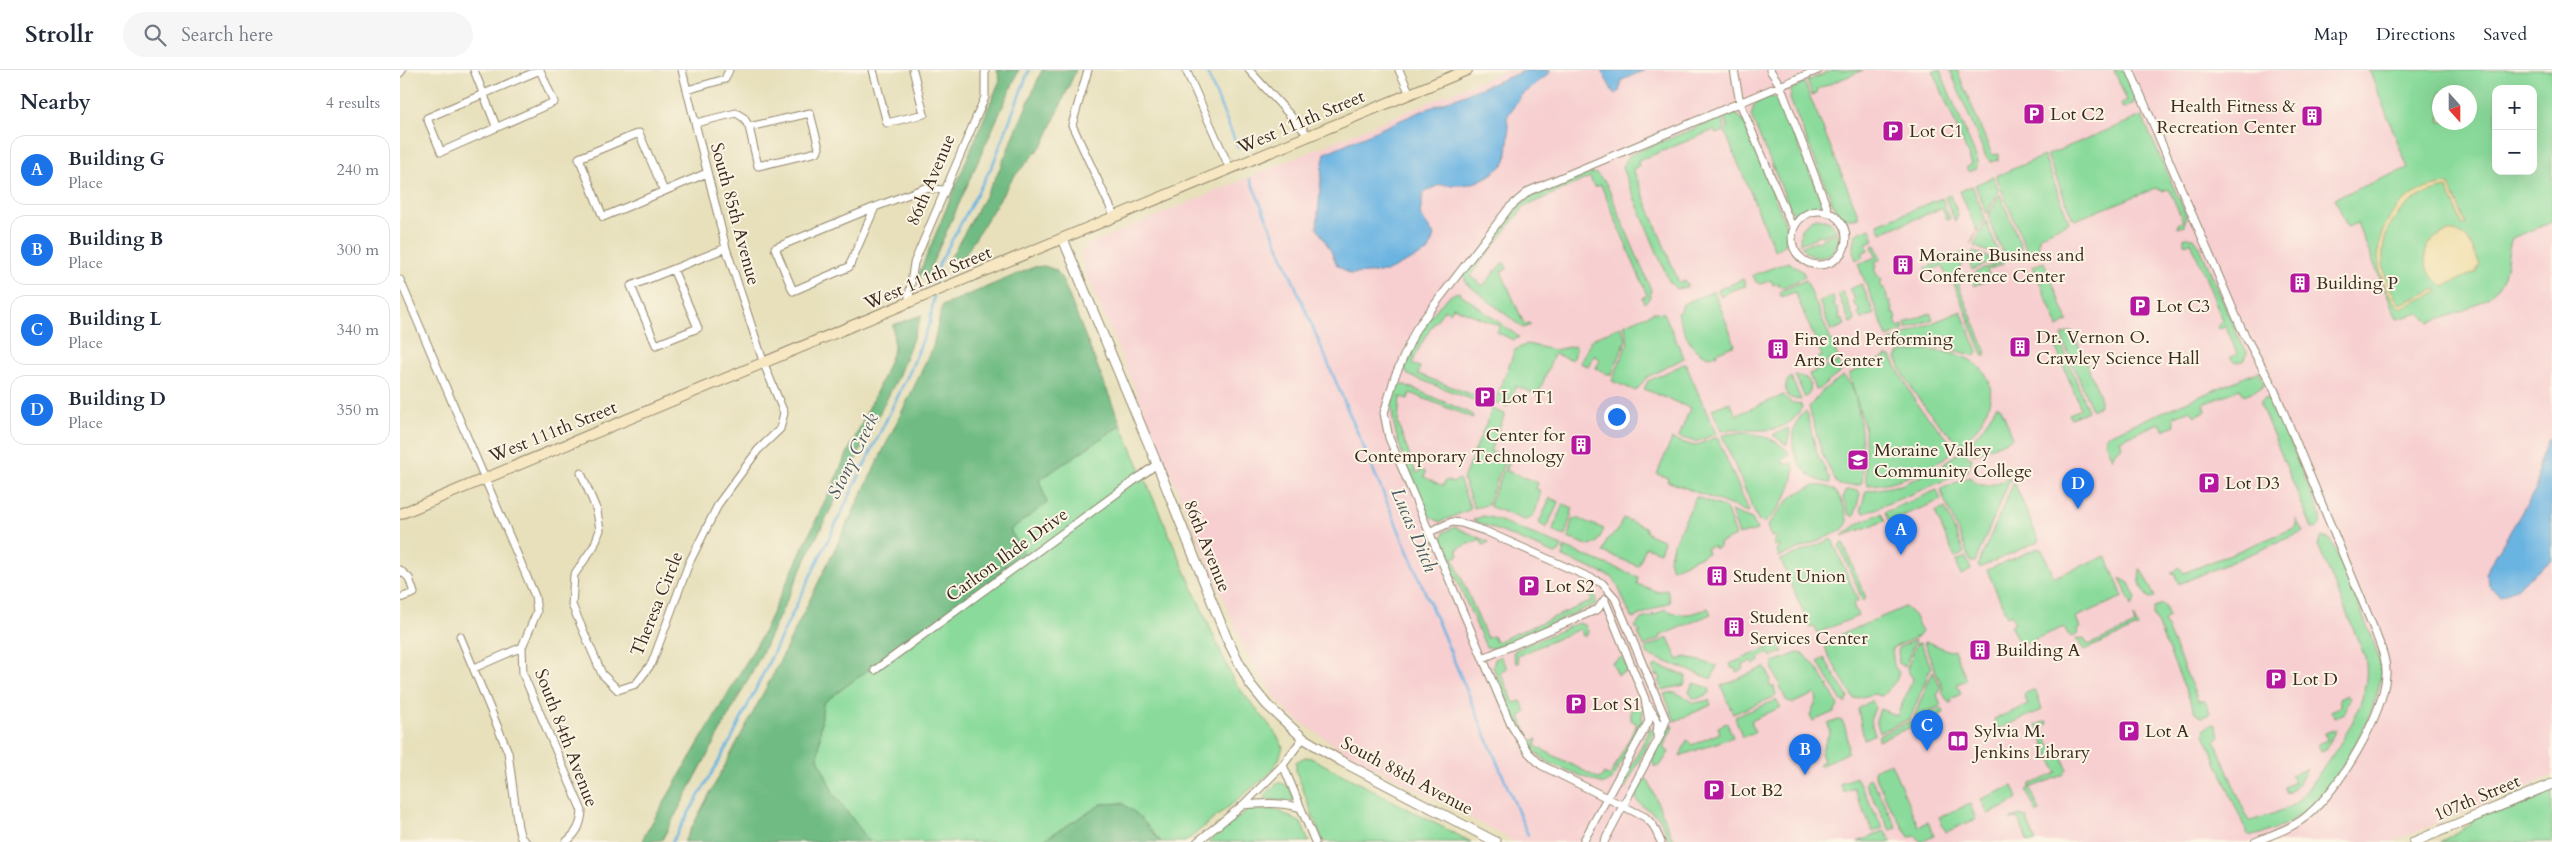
<!DOCTYPE html>
<meta charset="utf-8">
<style>
body{margin:0;font-family:Cardo,serif;background:#f6f6f7;color:#1f2937}
.controls{position:absolute;right:15px;top:15px;display:grid;overflow:hidden;border-radius:10px;box-shadow:0 5px 20px #0002}
.controls button{width:45px;height:45px;display:grid;place-items:center;padding:0;border:0;border-bottom:1px solid #e0e1e3;background:#fff;color:#1f2937;font:25px sans-serif}
.compass{position:absolute;left:2032px;top:15px;width:45px;height:45px;border-radius:50%;background:#fff;box-shadow:0 5px 20px #0002;rotate:159deg}
.you{position:absolute;left:1216px;top:346px;width:18px;height:18px;margin:-12px;border:4px solid #fff;border-radius:50%;background:#1a73e8;box-shadow:0 0 0 8px #1a73e833}
.badge{display:grid;place-items:center;width:32px;height:32px;border-radius:50%;background:#1a73e8;color:#fff;font-size:16px;font-weight:700}
.pin{position:absolute;translate:-50% -41px;filter:drop-shadow(0 1px 2px #0008)}
.pin::after{content:'';position:absolute;top:26px;width:18px;height:15px;background:inherit;clip-path:polygon(0 0,100% 0,50% 100%)}
.list{margin:0;padding:0;list-style:none}
h2{display:flex;justify-content:space-between;align-items:center;height:65px;margin:0;padding:0 20px;font-size:21px}
h2 small{font-size:16px;font-weight:400;color:#747a83}
.list li{display:grid;grid-template-columns:32px 1fr auto;gap:15px;align-items:center;box-sizing:border-box;height:70px;margin:0 10px 10px;padding:0 10px;border:1px solid #e0e1e3;border-radius:15px}
.list b{display:block;font-size:19px;white-space:nowrap}
.list p{margin:0;font-size:16px;white-space:nowrap;color:#747a83}
.list em{font-size:16px;font-style:normal;color:#747a83}
.icon{flex:none;width:28px;height:28px;fill:none;stroke:currentColor;stroke-width:2;stroke-linecap:round;stroke-linejoin:round}
.map{position:relative;flex:none;width:2152px;height:772px;overflow:hidden}
header{display:flex;align-items:center;gap:30px;box-sizing:border-box;height:70px;padding:0 25px;background:#fff;border-bottom:1px solid #e0e1e3}
header strong{font-size:24px}
nav{display:flex;gap:28px;margin-inline-start:auto;font-size:18px}
.search{width:350px;height:45px;background:#f6f6f7;display:flex;align-items:center;gap:12px;box-sizing:border-box;padding:0 18px;border-radius:28px;color:#747a83;font-size:19px}
main{display:flex}
aside{flex:1;background:#fff}
.map>svg:first-child{display:block}
.built{fill:#f7cfd0;fill-rule:evenodd}
.green{fill:#8adb9b;stroke:#62825c;fill-rule:evenodd}
.forest{fill:#6fbb83;stroke:#557250}
.sand{fill:#eeda9e;stroke:#94825e}
.water{fill:#6ab4e2;stroke:#526f80}
.lines{fill:none;stroke-linecap:round;stroke-linejoin:round}
.stream{stroke:#6ab4e2;stroke-width:2.5}
.minor-casing{stroke:#91856c;stroke-width:9}
.tertiary-casing{stroke:#91856c;stroke-width:11}
.secondary-casing{stroke:#91856c;stroke-width:12}
.minor{stroke:#fff;stroke-width:7}
.tertiary{stroke:#fff;stroke-width:9}
.secondary{stroke:#f7e8c3;stroke-width:10}
.labels{text-anchor:middle;dominant-baseline:central;stroke-width:4;stroke-linejoin:round;paint-order:stroke}
.poi-label{font-size:18px;fill:#3b2a1e;stroke:#fcf5e5;text-anchor:start}
.street-label{font-size:18px;fill:#3b2a1e;stroke:#fcf5e5}
.water-label{font-size:19px;font-style:italic;fill:#4b5a63;stroke:#fcf5e5}
</style>
<header>
<strong>Strollr</strong>
<div class="search"><svg class="icon" aria-label="search" viewBox="0 0 24 24"><circle cx="10" cy="10" r="6"/><path d="M15 15l6 6"/></svg>Search here</div>
<nav><a>Map</a><a>Directions</a><a>Saved</a></nav>
</header>
<main>
<aside>
<h2>Nearby<small>4 results</small></h2>
<ul class="list">
<li><span class="badge">A</span><div><b>Building G</b><p>Place</p></div><em>240 m</em></li>
<li><span class="badge">B</span><div><b>Building B</b><p>Place</p></div><em>300 m</em></li>
<li><span class="badge">C</span><div><b>Building L</b><p>Place</p></div><em>340 m</em></li>
<li><span class="badge">D</span><div><b>Building D</b><p>Place</p></div><em>350 m</em></li>
</ul>
</aside>
<div class="map">
<svg width="2152" height="772" viewBox="0 0 2152 772">
<rect width="100%" height="100%" fill="#fcf5e5"/>
<filter id="ink" filterUnits="userSpaceOnUse"><feTurbulence type="fractalNoise" baseFrequency=".02" numOctaves="2"/><feDisplacementMap in="SourceGraphic" scale="10" xChannelSelector="R" yChannelSelector="G"/><feConvolveMatrix kernelMatrix="1 2 1 2 8 2 1 2 1" color-interpolation-filters="sRGB"/></filter>
<filter id="wash" filterUnits="userSpaceOnUse"><feTurbulence type="fractalNoise" baseFrequency=".0096" numOctaves="4" result="noise"/><feDisplacementMap in="SourceGraphic" scale="20" xChannelSelector="R" yChannelSelector="G"/><feGaussianBlur stdDeviation="1.12" result="paint"/><feColorMatrix in="noise" values="0 0 0 0 0 0 0 0 0 0 0 0 0 0 0 0 0 1.4 0 .05"/><feComposite in="paint" operator="in"/></filter>
<g filter="url(#wash)">
<rect width="100%" height="100%" fill="#e7e0bb"/>
<!-- built -->
<path class="built" d="M1106,0H2152V706L1992,772H1116L946,682L917,663L893,647L876,629L845,580L685,200L681,182L685,176ZM2096,19H2133V101H2096ZM2040,22H2070V52H2040Z"/>
<!-- green -->
<path class="green" d="M1433,0H1463L1418,19L1417,23L1412,25L1407,11Z
M1533,0H1540L1578,92L1577,97L1570,102L1566,98L1572,94Z
M1550,0H1557L1592,85L1599,84L1598,90L1591,92L1586,87Z
M1714,0H1724L1735,26L1734,33L1725,38L1721,37L1722,33L1727,31Z
M1969,0H2152V152L2112,168C2107,180 2108,193 2104,206C2094,234 2055,243 2030,253L2020,243L1997,249L1957,153L1947,157L1935,128L2008,98ZM2096,19H2133V101H2096ZM2040,22H2070V52H2040Z
M1404,12L1459,147C1447,152 1443,148 1435,139L1390,29L1391,20Z
M1368,27H1373L1381,33L1422,133L1421,136L1404,139L1394,147L1351,46L1354,35Z
M1329,44H1336L1343,50L1387,158L1386,174L1375,181L1325,62L1328,57L1324,45Z
M1742,46L1786,145L1784,156L1778,158V154L1783,151L1769,119L1762,121L1756,118L1675,150L1672,147L1647,85Z
M1322,47L1325,57L1323,62L1316,64L1314,60L1238,91L1239,96L1233,99L1279,213L1285,211L1287,214V217L1276,219L1269,211L1224,103C1221,93 1226,87 1234,83Z
M1644,86L1669,152L1640,166L1638,173L1640,181L1629,186L1596,106Z
M1187,103L1197,104L1206,113L1251,220L1250,228L1244,233L1242,228L1247,225L1201,115L1194,117L1190,107L1124,137L1070,206L1083,216L1102,193L1105,194L1107,199L1101,201L1124,254L1129,253L1131,255L1123,258L1066,213L1064,205L1120,134L1138,123Z
M1593,107L1599,120L1587,144L1575,115Z
M1572,116L1585,148L1570,175L1577,162L1560,121Z
M1600,124L1622,179L1604,186L1588,147Z
M1550,125L1558,144L1555,151L1545,127Z
M1542,128L1550,149L1547,150L1542,138L1481,163L1478,154Z
M1417,148L1430,152L1437,160L1422,166L1417,165L1415,168L1400,174L1401,159L1411,150Z
M1586,151L1600,187L1574,176Z
M1470,158L1474,170L1466,173L1468,180L1462,183L1464,187L1456,190L1453,182L1456,164Z
M1438,162C1441,186 1415,197 1401,177L1416,171L1420,172L1423,168Z
M1784,167L1794,168L1799,175L1836,262L1847,282L1845,290L1835,293L1830,288L1837,284L1826,256L1820,259L1817,257L1823,251L1791,172L1784,174Z
M1475,175L1481,189L1475,192L1477,197L1474,199L1478,207H1480L1482,211L1480,213L1483,219L1485,218L1488,232L1490,231L1493,244H1495L1497,249L1495,250L1498,257L1503,255L1504,260L1487,267L1458,194L1476,187L1472,176Z
M1564,182L1566,186L1557,205L1548,209L1542,196L1527,202L1525,198Z
M1572,182H1574L1596,190L1572,200L1568,190Z
M1602,191L1603,194L1587,200L1591,209L1579,214L1575,202Z
M1388,192L1403,202L1405,207L1381,218L1378,213L1373,215L1371,210L1361,214L1356,212L1353,205Z
M1644,192L1668,251L1658,257L1633,196Z
M1573,203L1578,214L1574,216L1571,208L1558,214L1587,285L1584,287L1553,211Z
M1343,209L1346,216L1332,220L1321,227L1318,220Z
M1406,210L1438,287L1411,299L1408,293L1422,286L1395,222L1381,227L1379,222Z
M1462,214L1474,244L1461,249L1458,243L1460,242L1453,231L1455,229L1449,219Z
M1314,221L1335,275L1316,283L1317,285C1291,291 1285,261 1277,243L1281,241L1283,234Z
M1058,222L1119,267L1113,270L1097,262L1100,256L1053,237L1050,243L1045,239C1031,257 1020,273 1012,294L1020,297L1018,304L1081,328L1076,331L1008,305L1005,299C1007,280 1039,226 1058,222Z
M1443,222L1455,251L1450,253L1438,224Z
M1433,226L1435,238L1437,237L1440,250L1442,249L1445,255L1431,261L1419,231Z
M1561,241L1578,282L1576,286L1542,277L1493,278L1489,271Z
M1254,242L1264,243L1284,288L1246,308L1236,321L1212,311L1228,272L1224,255Z
M1530,243L1533,249L1507,259L1505,253Z
M1221,256L1226,270L1211,306L1196,298L1200,290L1194,285L1188,296L1180,293L1192,269Z
M1670,262H1673L1700,326V335L1692,340L1661,265Z
M1660,270L1688,341L1671,348L1669,344L1681,339L1654,273Z
M1127,274L1154,280L1175,276L1176,279L1172,290L1154,284L1138,325L1116,316L1107,337L1095,332L1115,280Z
M1524,280C1542,281 1562,283 1576,294C1605,316 1585,354 1563,373L1557,372C1531,347 1510,322 1496,288L1499,283Z
M1487,286L1491,287L1518,336L1556,378C1536,398 1496,415 1468,415L1466,412L1465,359L1449,304Z
M1439,291L1442,301L1418,320L1415,319L1409,304Z
M1284,294L1286,295L1316,364L1295,372L1279,367L1290,338L1244,319L1248,311Z
M1859,301L1864,313L1861,318L1844,325L1840,319L1804,334L1806,341L1795,346L1790,340L1773,347L1775,355L1764,360L1759,353L1720,370L1722,377L1715,382L1712,389L1705,372L1706,366Z
M1395,305L1406,308C1412,314 1412,322 1405,328Z
M1443,306C1462,316 1464,392 1462,412L1460,415H1439L1436,412L1422,383L1409,337L1423,320Z
M1391,307L1401,330L1390,328C1384,321 1384,313 1391,307Z
M1000,315H1005L1072,344L1073,348L1010,323L1008,329L1000,327L998,354L1016,403L1023,400L1026,402L1024,407L1043,416L1046,410L1053,413L1059,409L1071,439L1040,452L1029,446C1018,423 974,334 1000,315Z
M1384,325L1390,332L1400,334L1402,337C1385,371 1351,356 1321,361L1312,339L1330,332L1336,345Z
M1865,328L1873,331L1921,447L1920,455L1916,459L1912,458L1861,336V331Z
M1597,335L1601,338L1613,368L1574,385L1567,376L1582,359Z
M1092,339L1105,344L1090,381L1103,387L1105,390L1087,435L1074,438L1063,409Z
M1406,341L1417,383L1430,410V413C1396,410 1379,363 1406,341Z
M721,355L833,610C847,630 874,656 883,677L879,689L869,704L785,772H761L738,745L722,733L702,734L640,772H470L434,725L418,688L423,633L625,485L610,460L647,433L639,410Z
M1388,358L1390,361L1387,375L1373,365Z
M1343,362C1360,365 1380,369 1390,385L1382,390L1384,394L1393,393C1398,412 1380,442 1364,453L1358,450L1322,365Z
M1317,367L1349,441L1348,442L1267,411L1268,408L1257,404L1272,369L1294,376Z
M1560,382L1565,383L1572,388L1568,401L1465,443L1462,442L1461,438L1466,421L1501,415L1535,400V398L1546,394L1545,392Z
M1108,390H1110L1107,401L1138,413L1136,419L1141,421C1137,430 1138,449 1124,450L1089,436Z
M1570,407C1581,422 1597,413 1611,407L1575,492H1571L1540,419Z
M1614,412L1639,471L1579,498L1578,495Z
M1413,416C1420,415 1428,416 1434,420C1441,426 1448,445 1447,454L1441,461L1379,487L1377,480L1380,478L1379,474L1375,476L1373,471L1377,469L1375,466L1371,467L1367,456L1392,426Z
M1446,420H1458L1460,424L1454,447L1449,444L1443,428Z
M1537,420L1541,430L1492,450H1488L1485,442Z
M1296,427L1326,438L1336,466L1319,473L1320,477L1315,479L1313,476L1306,478L1308,483L1272,499L1269,489L1273,475Z
M1150,428L1159,432L1146,458L1139,453Z
M1163,434L1173,438L1165,466L1154,462L1153,459Z
M1545,438L1564,483L1555,488L1535,442Z
M1331,441L1352,449L1357,460L1339,465Z
M1481,443L1485,451L1442,466L1461,452Z
M1083,446L1093,448L1162,476L1159,482L1155,484L1073,450Z
M1177,448L1204,459L1197,473L1190,476L1168,468L1172,450Z
M1223,448L1245,457L1247,463L1264,471L1260,482L1246,477L1238,496L1203,482L1207,469L1217,462Z
M1896,449L1903,462L1779,514L1774,503H1771L1779,497L1784,503L1897,457Z
M1055,457L1089,472L1083,475L1080,469L1057,479L1059,485L1053,488L1087,568L1093,566L1096,572L1192,531L1190,525L1192,524L1196,526V534L1094,578L1086,577L1041,474L1044,462Z
M1922,467L1931,470L1974,573C1978,586 1982,598 1980,611C1974,650 1935,715 1906,740C1893,752 1868,764 1851,766L1847,763L1804,664L1805,658L1813,654L1815,655L1820,667L1815,671L1848,750L1851,751C1865,746 1882,742 1894,734C1902,728 1908,718 1914,710C1939,678 1974,629 1965,587L1918,475Z
M1432,469L1458,531L1453,534L1458,546L1417,563L1415,557L1410,558L1381,490Z
M1443,473L1466,528L1463,531L1439,475Z
M1164,477L1238,507L1237,514L1258,522L1267,519L1270,532L1234,548L1231,547L1217,514L1212,507L1163,487Z
M1638,478L1642,480L1654,507L1706,486L1723,527L1676,547L1680,558L1677,560L1678,564L1672,567L1668,564L1664,557L1623,574L1625,580L1623,582L1611,556L1615,554L1611,544L1607,546L1587,500Z
M1566,487L1571,500L1561,505L1556,491Z
M1740,499H1741L1755,527L1750,528C1741,523 1738,509 1740,499Z
M1720,508L1729,513L1736,529L1732,536Z
M1762,534L1765,536L1769,547L1764,551L1798,631H1805L1810,642L1808,645L1801,647L1796,644L1753,544L1754,538Z
M1505,537L1514,545L1522,562L1519,566L1492,578L1494,596L1499,603L1496,611L1482,626L1474,624L1454,629L1427,583L1425,574L1428,570Z
M1308,538L1311,544L1260,566L1261,568L1244,576L1238,563L1241,562L1235,557L1241,549L1253,546L1252,544L1255,545L1265,539C1280,547 1292,545 1308,538Z
M1733,546L1738,557L1684,580L1676,569L1684,568L1688,575L1735,555Z
M1178,553L1185,555L1188,562L1186,566H1183L1180,559L1117,586L1119,593H1116L1113,584L1115,580Z
M1268,568L1278,590L1286,587L1317,596L1312,608H1309L1248,585L1245,578Z
M1515,570L1505,597L1499,594L1498,578Z
M1527,572L1550,581L1554,580L1567,610L1557,614L1561,624L1551,629L1552,632L1549,633L1542,622L1543,619L1524,573Z
M1379,573L1383,582L1371,587L1369,583L1359,588L1360,591L1353,595L1351,591L1343,595L1344,598L1337,602L1335,598L1332,599L1330,594Z
M1520,573L1531,597L1510,649L1480,662L1476,651L1480,639L1497,646L1513,609L1507,599L1516,574Z
M1398,583C1413,584 1432,623 1438,636L1434,642L1413,651L1410,645L1417,629L1415,624L1393,633L1386,630L1372,597L1374,592Z
M1100,586L1107,598L1100,602L1114,633L1121,631L1126,642L1120,647L1130,671L1137,669L1135,676L1200,709L1204,703L1210,706L1237,654L1231,650V640L1243,636L1242,653L1212,710L1204,714L1197,712L1151,694L1135,682L1120,660L1093,597L1095,589Z
M1222,587L1228,601L1218,605L1212,593Z
M1424,588L1448,627L1445,633L1441,630L1418,592Z
M1256,595L1285,605L1286,608L1284,615L1262,620L1258,610L1261,609L1259,605L1256,606L1253,599Z
M1365,597L1371,610L1369,612L1371,618L1374,616L1376,626L1333,644L1321,616Z
M1533,601L1541,619L1537,625L1541,636L1514,647Z
M1295,613L1309,618L1310,623L1297,629L1293,628L1289,622L1292,615Z
M1633,620L1636,622L1642,640L1598,659L1594,649L1628,635L1624,624Z
M1275,622L1295,633L1309,630L1311,635L1275,651L1264,624Z
M1947,625L1950,629L1944,644L1935,648L1931,641L1941,636L1939,629Z
M1376,630L1381,637L1351,651L1355,662L1342,667L1335,647Z
M1472,630L1475,637L1470,651L1475,664L1464,669L1458,639Z
M1542,638L1544,643L1478,671L1479,665Z
M1438,650L1442,651C1447,659 1449,674 1447,683L1420,696L1419,694L1424,691L1421,683L1430,661L1428,654Z
M1647,651L1648,654L1642,657L1652,681L1660,680L1667,699L1663,705L1630,718L1640,741L1637,743L1626,720L1630,718L1629,715L1657,703L1636,655Z
M1327,653L1333,667L1280,686L1287,670L1292,675L1320,663L1318,657Z
M1272,655L1273,657L1263,677L1269,682L1260,696H1254L1252,689L1268,657Z
M1250,659H1254V662L1225,718L1222,719L1221,717Z
M1936,659L1926,679L1921,681L1918,674L1927,670L1925,663Z
M905,687L911,688L1071,772H923L896,701V692Z
M1491,693L1518,756L1528,752L1534,766L1521,772L1516,766L1509,767L1488,733L1474,703L1475,699Z
M1907,699L1899,713L1887,724L1884,717L1894,712L1891,705Z
M1456,707L1483,758L1473,762L1454,718L1444,722L1440,714Z
M1469,708L1472,710L1497,758L1490,760L1465,713Z
M1245,709L1248,710L1274,772H1270L1259,747L1241,735L1236,729L1237,719Z
M2152,712V772H2040L2072,754L2069,746Z
M878,713C888,712 894,723 893,732L866,729L864,726Z
M1613,716L1618,728L1607,736L1588,744L1581,729Z
M1570,734L1576,749L1546,762L1539,747Z
M848,740H877L901,753L909,772H808Z
M1619,745L1626,747L1636,772H1628L1618,748L1610,750Z
M1484,761L1492,772H1458Z"/>
<!-- forest -->
<path class="forest" d="M597,0H619L527,205L521,207L519,204L600,10Z
M642,0H676L644,73L612,109L565,185L548,192L597,105Z
M644,196L656,200L663,211L721,355L639,410L647,433L610,460L625,485L423,633L418,688L434,725L470,772H284L374,603L514,317L533,277L542,236L634,197Z
M522,245L498,307L417,466L360,587L262,770L244,772L243,768L361,567L481,312L494,279L493,255Z
M722,733L738,745L761,772H640L702,734Z"/>
<!-- sand -->
<path class="sand" d="M2049,114L2066,154L2063,156L2047,118C1987,127 1964,187 2000,234L2037,219L2038,222L2000,238C1955,191 1984,118 2049,114Z
M2047,162C2069,160 2072,178 2080,195L2076,202L2044,216C2019,201 2017,172 2047,162Z"/>
<!-- water -->
<path class="water" d="M1127,0H1150L1149,4L1121,25L1107,47L1109,64L1106,92C1095,103 1077,115 1061,115C1039,116 1044,111 1023,123L1020,145L1034,165L1029,181L986,202L950,204L937,195L930,179L917,158L922,97L925,83L1017,43Z
M1201,0H1245L1222,10L1219,22L1214,24Z
M2152,365V490L2115,519L2100,526L2090,517L2085,503L2137,417L2138,396L2147,371Z"/>
<g class="lines">
<!-- stream -->
<path class="stream" d="M806,0L838,78
M850,109L1128,765
M535,218L539,194L593,94L629,0
M272,772L331,670L510,301L530,252L534,226"/>
</g>
</g>
<g filter="url(#ink)">
<g class="lines">
<!-- minor casing -->
<g class="minor-casing">
<path id="minor" d="M74,0L96,56
M140,0L154,32L41,82L27,48Z
M473,0L487,53L524,44L513,0
M688,0L672,55L715,147
M786,0L830,99
M849,0L909,66
M999,0L1010,24
M1334,0L1340,33L1390,152L1395,156
M1370,0L1380,15L1429,143
M1730,0L1842,260L1874,319L1976,564C1981,577 1987,591 1986,605C1983,646 1940,717 1909,744C1894,758 1873,764 1855,772
M0,3L2,0
M287,20L325,9L329,0
M296,53L336,43L344,48L349,57L410,43L419,78L417,82L358,96L349,57
M264,121L239,63L179,88L203,147L307,103
M475,137L375,178L393,221L449,197L475,137L525,118L543,120
M1392 168a27 27 0 1 1 54 0a27 27 0 1 1-54 0Z
M273,199L298,258L256,275L231,216L326,178
M0,210L135,526L137,542L122,577L123,604L182,741C181,755 177,763 166,772
M508,234L514,193L585,27V0
M181,403L197,441L200,460L194,476L174,505L172,535L202,604L218,620L236,614L252,593L289,493L319,433L358,380L380,359L384,343L364,294L326,178L282,0
M1029,462L1052,452L1061,453L1085,461L1202,513L1215,528L1266,650L1261,664L1204,772
M0,500L9,508L14,523L0,528
M60,566L108,682L118,757L121,768L126,772
M1083,588L1198,539L1205,529
M74,598L122,577
M475,600L757,394
M1248,635L1258,652L1257,666
M903,668L883,695L915,772
M843,735C863,733 882,732 901,738
M797,772L843,735L883,695
M1183,772L1249,651L1245,629L1205,531
M1261,772L1253,755L1245,747L1141,695L1128,682L1111,655L1002,398L989,368L984,343L995,306L1016,259L1109,138L1129,121L1418,0"/>
</g>
<!-- tertiary casing -->
<g class="tertiary-casing">
<path id="tertiary" d="M663,169L757,394L827,569L850,614L867,635L903,668L941,691L1096,772
M2014,772L2152,714"/>
</g>
<!-- secondary casing -->
<g class="secondary-casing">
<path id="secondary" d="M0,444L1067,0"/>
</g>
<!-- minor -->
<use href="#minor" class="minor"/>
<!-- tertiary -->
<use href="#tertiary" class="tertiary"/>
<!-- secondary -->
<use href="#secondary" class="secondary"/>
</g>
</g>
<!-- icons -->
<defs>
<g id="parking-square" transform="scale(1.125)"><rect x="-9" y="-9" width="18" height="18" rx="4" fill="#b5179e" stroke="#fcf5e5"/><path d="M-3.5-5.5H1a3.5 3.5 0 0 1 0 7H-1V5.5H-3.5ZM-1-3.4V-.6H.8a1.4 1.4 0 0 0 0-2.8Z" fill="#fff"/></g>
<g id="building-square" transform="scale(1.125)"><rect x="-9" y="-9" width="18" height="18" rx="4" fill="#b5179e" stroke="#fcf5e5"/><path d="M-4-6H4V6H1V3H-1V6H-4ZM-2.5-4.3h1.7v1.8h-1.7ZM.8-4.3h1.7v1.8H.8ZM-2.5-1h1.7V.8h-1.7ZM.8-1h1.7V.8H.8Z" fill="#fff"/></g>
<g id="university-square" transform="scale(1.125)"><rect x="-9" y="-9" width="18" height="18" rx="4" fill="#b5179e" stroke="#fcf5e5"/><path d="M0-5L7-2L0 1L-7-2ZM-4 1L0 2.5L4 1V4Q0 6-4 4Z" fill="#fff"/></g>
<g id="library-square" transform="scale(1.125)"><rect x="-9" y="-9" width="18" height="18" rx="4" fill="#b5179e" stroke="#fcf5e5"/><path d="M-6-4Q-3-5.5-.7-3.5V5Q-3 3-6 4ZM6-4Q3-5.5 .7-3.5V5Q3 3 6 4Z" fill="#fff"/></g>
</defs>
<g fill-rule="evenodd">
<use href="#parking-square" x="1634" y="44"/>
<use href="#building-square" x="1912" y="46"/>
<use href="#parking-square" x="1493" y="61"/>
<use href="#building-square" x="1503" y="195"/>
<use href="#building-square" x="1900" y="213"/>
<use href="#parking-square" x="1740" y="236"/>
<use href="#building-square" x="1620" y="277"/>
<use href="#building-square" x="1378" y="279"/>
<use href="#parking-square" x="1085" y="327"/>
<use href="#building-square" x="1181" y="375"/>
<use href="#university-square" x="1458" y="390"/>
<use href="#parking-square" x="1809" y="413"/>
<use href="#building-square" x="1317" y="506"/>
<use href="#parking-square" x="1129" y="516"/>
<use href="#building-square" x="1334" y="557"/>
<use href="#building-square" x="1580" y="580"/>
<use href="#parking-square" x="1876" y="609"/>
<use href="#parking-square" x="1176" y="634"/>
<use href="#parking-square" x="1729" y="661"/>
<use href="#library-square" x="1558" y="671"/>
<use href="#parking-square" x="1314" y="720"/>
</g>
<g class="labels">
<!-- poi labels -->
<g class="poi-label">
<text x="1896" y="36" text-anchor="end">Health Fitness &amp;<tspan x="1896" dy="21">Recreation Center</tspan></text>
<text x="1650" y="44">Lot C2</text>
<text x="1509" y="61">Lot C1</text>
<text x="1519" y="185">Moraine Business and<tspan x="1519" dy="21">Conference Center</tspan></text>
<text x="1916" y="213">Building P</text>
<text x="1756" y="236">Lot C3</text>
<text x="1636" y="267">Dr. Vernon O.<tspan x="1636" dy="21">Crawley Science Hall</tspan></text>
<text x="1394" y="269">Fine and Performing<tspan x="1394" dy="21">Arts Center</tspan></text>
<text x="1101" y="327">Lot T1</text>
<text x="1165" y="365" text-anchor="end">Center for<tspan x="1165" dy="21">Contemporary Technology</tspan></text>
<text x="1474" y="380">Moraine Valley<tspan x="1474" dy="21">Community College</tspan></text>
<text x="1825" y="413">Lot D3</text>
<text x="1333" y="506">Student Union</text>
<text x="1145" y="516">Lot S2</text>
<text x="1350" y="547">Student<tspan x="1350" dy="21">Services Center</tspan></text>
<text x="1596" y="580">Building A</text>
<text x="1892" y="609">Lot D</text>
<text x="1192" y="634">Lot S1</text>
<text x="1574" y="661">Sylvia M.<tspan x="1574" dy="21">Jenkins Library</tspan></text>
<text x="1745" y="661">Lot A</text>
<text x="1330" y="720">Lot B2</text>
</g>
<!-- street labels -->
<g class="street-label">
<text transform="translate(901 52) rotate(-23)">West 111th Street</text>
<text transform="translate(531 110) rotate(-67)">86th Avenue</text>
<text transform="translate(335 144) rotate(75)">South 85th Avenue</text>
<text transform="translate(528 208) rotate(-23)">West 111th Street</text>
<text transform="translate(153 362) rotate(-22)">West 111th Street</text>
<text transform="translate(807 476) rotate(68)">86th Avenue</text>
<text transform="translate(607 485) rotate(-36)">Carlton Ihde Drive</text>
<text transform="translate(257 534) rotate(-68)">Theresa Circle</text>
<text transform="translate(166 668) rotate(69)">South 84th Avenue</text>
<text transform="translate(1007 706) rotate(28)">South 88th Avenue</text>
<text transform="translate(2077 728) rotate(-23)">107th Street</text>
</g>
<!-- water labels -->
<g class="water-label">
<text transform="translate(453 386) rotate(-64)">Stony Creek</text>
<text transform="translate(1014 460) rotate(67)">Lucas Ditch</text>
</g>
</g>
</svg>
<div class="controls">
<button>+</button>
<button>−</button>
</div>
<svg class="compass" viewBox="-18 -18 36 36"><path d="M0-13l5 13h-10z" fill="#e53935"/><path d="M0 13l5-13h-10z" fill="#747a83"/></svg>
<div class="you"></div>
<div class="pin badge" style="left:1501px;top:485px">A</div>
<div class="pin badge" style="left:1405px;top:705px">B</div>
<div class="pin badge" style="left:1527px;top:681px">C</div>
<div class="pin badge" style="left:1678px;top:439px">D</div>
</div>
</main>
